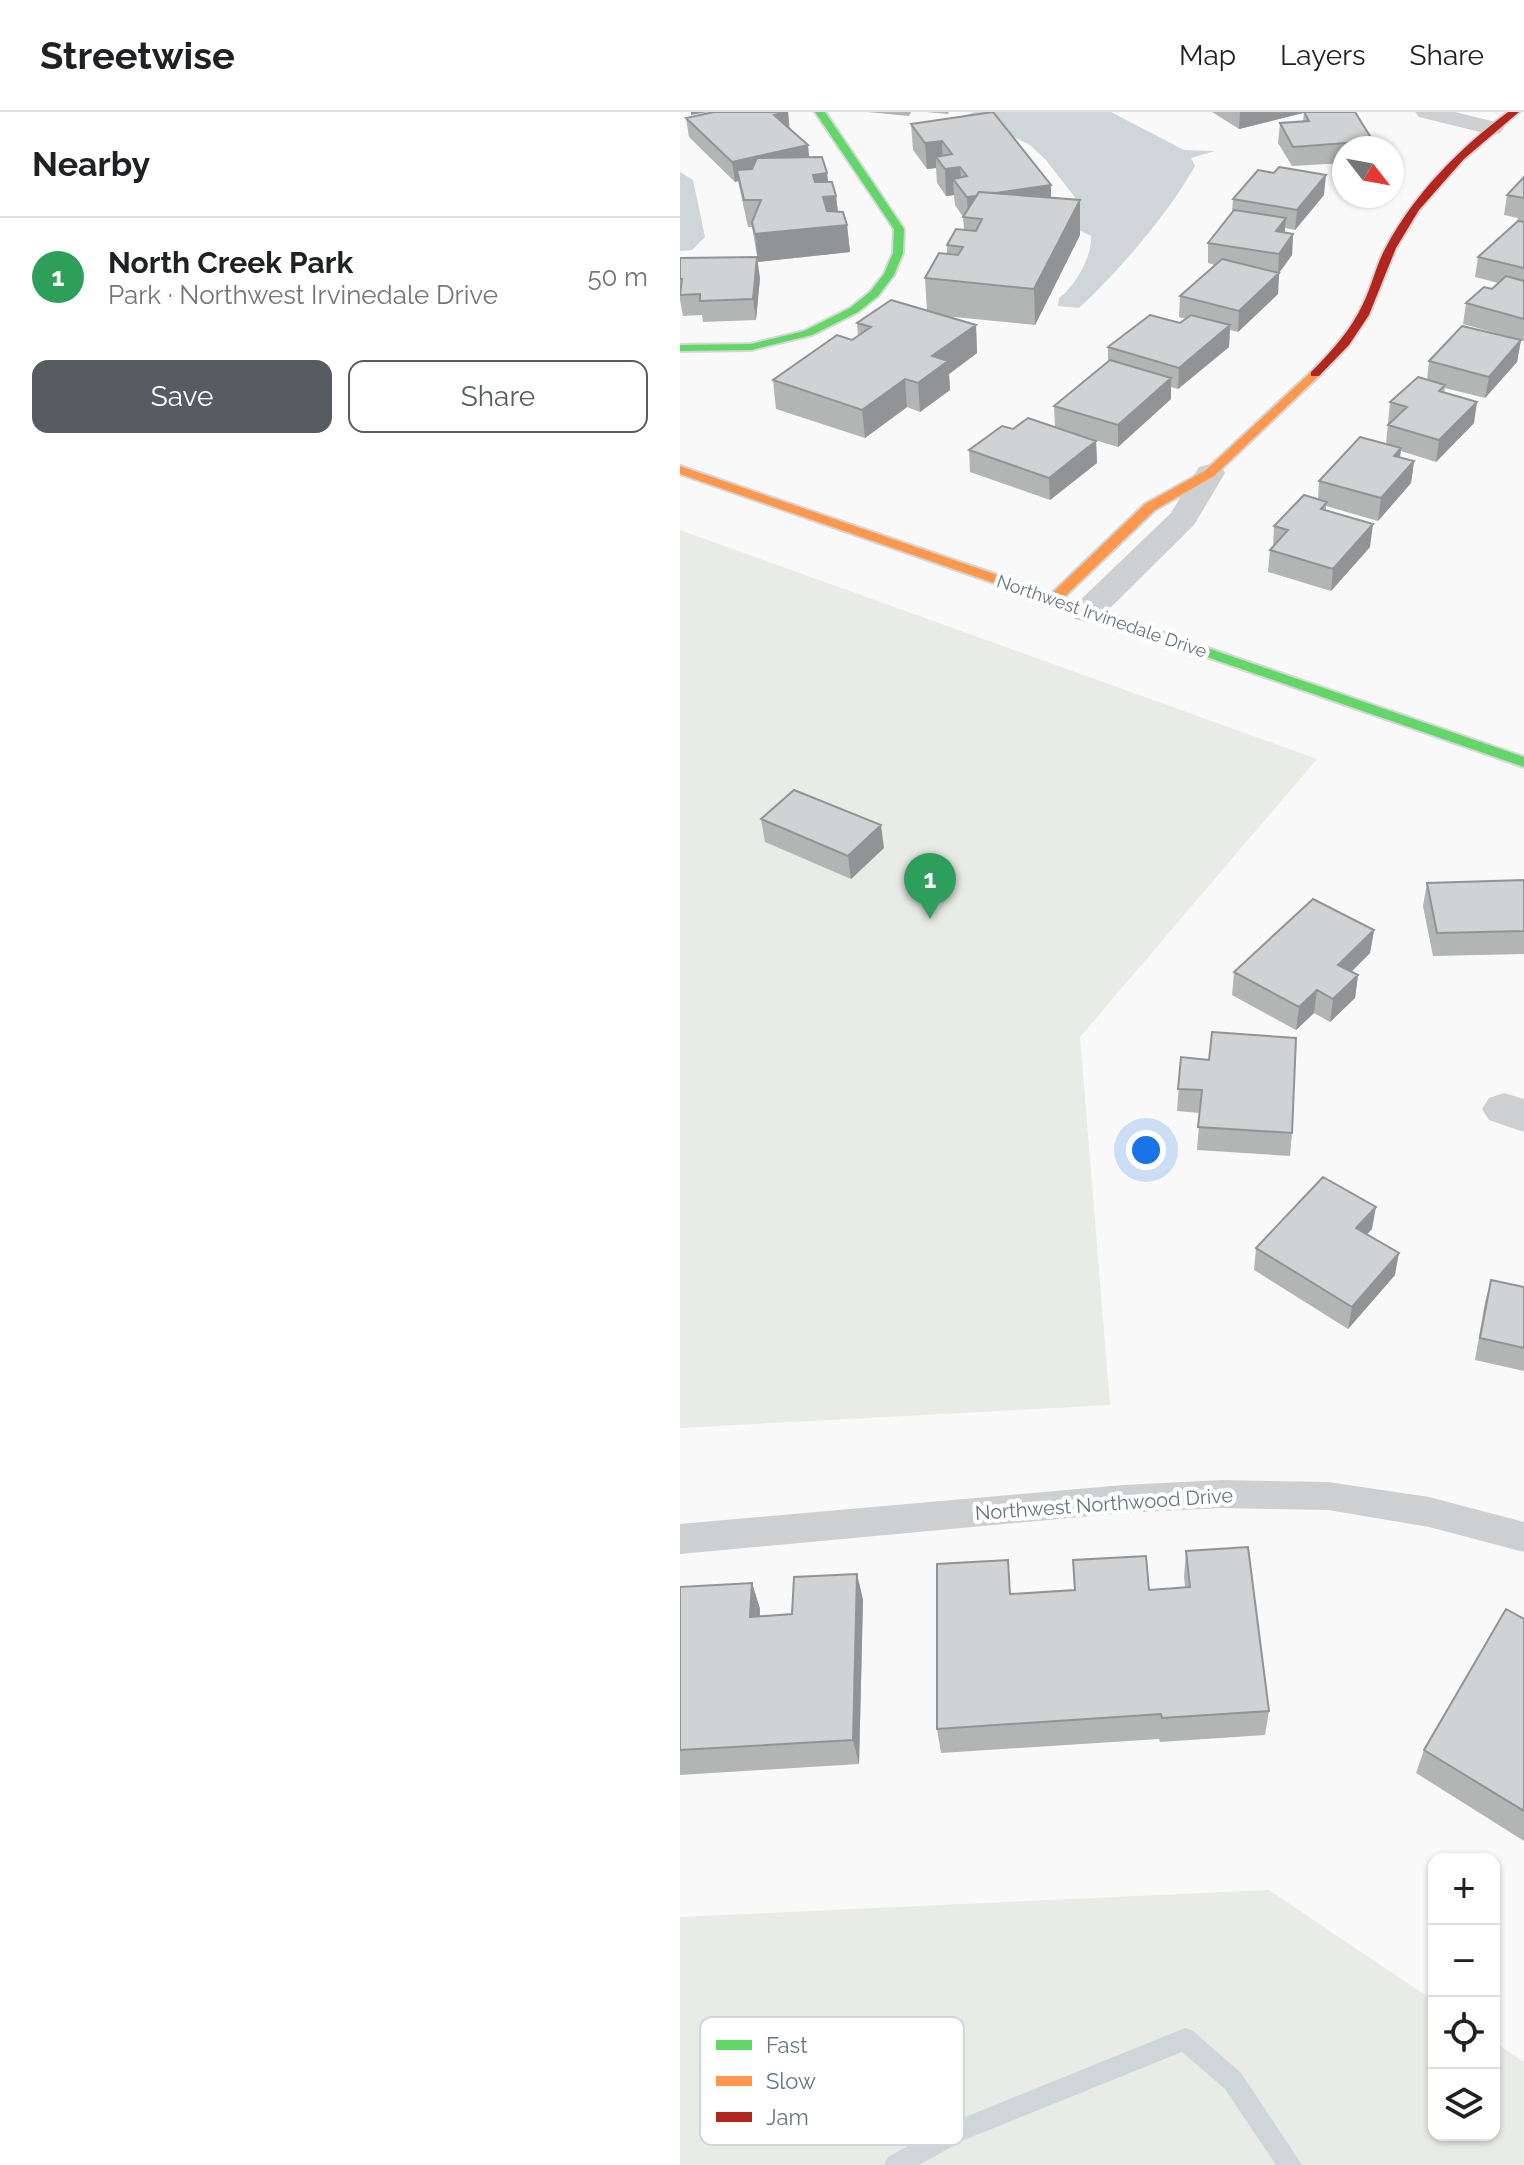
<!DOCTYPE html>
<meta charset="utf-8">
<style>
body{margin:0;font-family:Raleway,sans-serif;background:#f2f2f2;color:#202124}
.controls{position:absolute;right:24px;bottom:24px;display:grid;overflow:hidden;border-radius:16px;box-shadow:0 2px 6px #0004}
.controls button{width:72px;height:72px;display:grid;place-items:center;padding:0;border:0;border-bottom:2px solid #e0e0e0;background:#fff;color:#202124;font:40px sans-serif}
.compass{position:absolute;left:652px;top:24px;width:72px;height:72px;border-radius:50%;background:#fff;box-shadow:0 2px 6px #0004;rotate:121deg}
.you{position:absolute;left:466px;top:1038px;width:28px;height:28px;margin:-20px;border:6px solid #fff;border-radius:50%;background:#1a73e8;box-shadow:0 0 0 12px #1a73e833}
.badge{display:grid;place-items:center;width:52px;height:52px;border-radius:50%;background:#565c61;color:#fff;font-size:26px;font-weight:700}
.pin{position:absolute;translate:-50% -66px;filter:drop-shadow(0 2px 4px #0008)}
.pin::after{content:'';position:absolute;top:42px;width:28px;height:24px;background:inherit;clip-path:polygon(0 0,100% 0,50% 100%)}
.list{margin:0;padding:0;list-style:none}
h2{display:flex;justify-content:space-between;align-items:center;height:104px;margin:0;padding:0 32px;font-size:34px}
h2 small{font-size:26px;font-weight:400;color:#757577}
.list li{display:grid;grid-template-columns:52px 1fr auto;gap:24px;align-items:center;box-sizing:border-box;height:120px;padding:0 32px;border-top:2px solid #e0e0e0}
.list b{display:block;font-size:30px;white-space:nowrap}
.list p{margin:0;font-size:26px;white-space:nowrap;color:#757577}
.list em{font-size:26px;font-style:normal;color:#757577}
.actions{display:flex;gap:16px;padding:24px 32px}
.actions a{flex:1;padding:18px 0;border:2px solid #565c61;border-radius:16px;text-align:center;font-size:28px;color:#565c61}
.actions .main{background:#565c61;color:#fff}
.icon{flex:none;width:44px;height:44px;fill:none;stroke:currentColor;stroke-width:2;stroke-linecap:round;stroke-linejoin:round}
.map{position:relative;flex:none;width:844px;height:2053px;overflow:hidden}
header{display:flex;align-items:center;gap:48px;box-sizing:border-box;height:112px;padding:0 40px;background:#fff;border-bottom:2px solid #e0e0e0}
header strong{font-size:38px}
nav{display:flex;gap:44px;margin-inline-start:auto;font-size:28px}
main{display:flex}
aside{flex:1;background:#fff}
.map>svg:first-child{display:block}
.green{fill:#e8ebe6}
.water{fill:#ced6d9}
.lines{fill:none;stroke-linecap:round;stroke-linejoin:round}
.stream{fill:#ced6d9;fill-rule:evenodd}
.fast-casing{stroke:#d5d6d7;stroke-width:4}
.slow-casing{stroke:#d5d6d7;stroke-width:4}
.jam-casing{stroke:#d5d6d7;stroke-width:4}
.lane{fill:#cecfd0;fill-rule:evenodd}
.street{fill:#cecfd0;fill-rule:evenodd}
.fast{fill:#63d668;fill-rule:evenodd}
.slow{fill:#ff974d;fill-rule:evenodd}
.jam{fill:#b3261e;fill-rule:evenodd}
.wall{fill:#b3b5b5}
.shaded-wall{fill:#929394}
.building{fill:#d0d2d3;stroke:#929394;stroke-width:2}
.labels{text-anchor:middle;dominant-baseline:central;stroke-width:8;stroke-linejoin:round;paint-order:stroke}
.far-street-label{font-size:18px;fill:#657683;stroke:#fff}
.street-label{font-size:20px;fill:#657683;stroke:#fff}
.key{fill:#fff;stroke:#d1d6da;stroke-width:2}
.key-label{font-size:22px;fill:#657683}
</style>
<header>
<strong>Streetwise</strong>
<nav><a>Map</a><a>Layers</a><a>Share</a></nav>
</header>
<main>
<aside>
<h2>Nearby<small></small></h2>
<ul class="list">
<li><span class="badge" style="background:#2e9e5b">1</span><div><b>North Creek Park</b><p>Park · Northwest Irvinedale Drive</p></div><em>50 m</em></li>
</ul>
<div class="actions"><a class="main">Save</a><a>Share</a></div>
</aside>
<div class="map">
<svg width="844" height="2053" viewBox="0 0 844 2053">
<rect width="100%" height="100%" fill="#f9f9f9"/>
<!-- green -->
<path class="green" d="M0,418L637,647L400,925L430,1293L0,1316Z
M589,1778L754,1889V2023H814V1930L844,1950V2053H0V1805Z"/>
<!-- water -->
<path class="water" d="M294,0H431L504,38L535,39L511,46L515,54C489,101 438,160 399,196L378,194L379,186C394,176 413,143 411,124L397,117V88L366,48L350,33L330,23L260,14Z
M0,60L13,68L25,125L12,138L0,139Z"/>
<g class="lines">
<!-- stream -->
<path class="stream" d="M505,1916L513,1919L561,1961L622,2053H596L545,1977L502,1940L284,2028L239,2053H204L208,2045L268,2012Z"/>
<!-- fast casing -->
<g class="fast-casing">
<path id="fast" d="M135,0H145L224,117L223,141L214,163L198,184L178,200L132,223L71,238L0,239V233L71,232L124,219L170,196L190,180L204,162L213,141L214,117Z
M339,471L844,645V655L334,478L332,475Z"/>
</g>
<!-- slow casing -->
<g class="slow-casing">
<path id="slow" d="M631,260L641,262L534,364L475,398L378,491H368V485L465,392L526,358Z
M0,354L344,472L346,475L339,479L334,478L0,362Z"/>
</g>
<!-- jam casing -->
<g class="jam-casing">
<path id="jam" d="M828,0H839L784,47L739,98L716,136L689,203L669,233L639,264H631V260C651,240 671,218 683,192C692,174 696,153 706,135C735,81 779,37 828,0Z"/>
</g>
<!-- lane -->
<path class="lane" d="M542,1368L648,1370L749,1385L844,1410V1440L749,1415L648,1398L542,1396L443,1401L0,1442V1412L443,1373Z"/>
<!-- street -->
<path class="street" d="M735,0H775L820,11L824,16L820,21L812,23L739,5Z
M530,352L541,355L545,361L514,413L419,507L407,510L395,507L390,500L395,493L491,401L519,355Z
M824,981L844,987V1020L809,1008L802,997L809,986Z"/>
<!-- fast -->
<use href="#fast" class="fast"/>
<!-- slow -->
<use href="#slow" class="slow"/>
<!-- jam -->
<use href="#jam" class="jam"/>
</g>
<!-- wall -->
<path class="wall" d="M108,0L109,17L129,45L147,61L148,70L156,84L158,100L167,113L170,140L78,150L72,115H68L58,69L55,70L9,25L6,6Z
M187,0H231L229,4Z
M246,0H269L268,2Z
M532,0H675L693,29L692,36H664V51L612,54L598,31L600,11L623,9L624,1L559,17Z
M231,12L371,73V86L400,123L355,213L264,204L296,213L297,241L269,262L270,278L240,300L227,295L185,326L96,297L93,268L178,224L177,211L247,199L245,166L267,142V133L284,117L283,105L275,93L274,83L266,84L257,71L256,56L247,57L233,38Z
M844,65V229L783,212L786,191L812,177L818,171L795,165L798,145L837,109L838,106L824,103L827,83Z
M644,83L615,118L605,116V121L613,122L612,143L599,161L598,182L558,220L550,218L549,235L498,277L491,275V287L438,335L398,323L416,329L417,351L370,388L290,360L289,338L333,317L375,315L374,294L428,249V235L500,211L506,207L499,205L500,184L535,153L528,151V131L552,100L553,87Z
M0,146L80,166L76,208L23,210L22,203L3,204L0,188Z
M841,228L837,250L805,286L765,276L764,280L794,311L756,350L721,339L720,346L734,349L731,371L698,409L646,394V399L690,435L651,479L588,460L590,438L593,435L594,414L638,387L639,369L706,332L710,290L747,268L749,249Z
M81,707L204,736L171,767L85,730Z
M844,768V842L753,844L743,794L747,771Z
M694,818L690,841L672,859L678,863L675,886L650,910L634,901L616,918L552,883L554,860Z
M501,945L612,1021L610,1044L517,1038L520,1001L497,999Z
M692,1117L687,1122L715,1163L668,1217L574,1158L576,1136Z
M811,1168L844,1175V1259L795,1248L805,1190Z
M506,1439L589,1599L585,1623L480,1630L479,1627L261,1641L257,1617L331,1482L394,1478L393,1448L469,1478L505,1475L504,1465Z
M177,1462L183,1488L179,1652L0,1663V1475L72,1471L80,1497V1505L112,1502Z
M844,1507V1729L736,1661L744,1638Z"/>
<!-- shaded-wall -->
<path class="shaded-wall" d="M11,0H28L11,3Z
M108,0L110,20L94,3Z
M560,0H626L559,17Z
M262,29L263,55L256,45V56L247,57L245,31Z
M128,33L130,53L57,58L58,69L55,70L52,50Z
M280,55L282,78L273,67L274,83L266,84L265,57Z
M147,61L150,84H156L159,110L136,89L133,63Z
M646,63L644,83L615,118L617,98Z
M371,73V99L302,107L288,106L287,85Z
M400,88V123L355,213L354,177Z
M606,106L604,126L596,119Z
M167,113L170,140L78,150L75,122Z
M613,122L612,143L599,161L598,182L558,220L559,199L598,162L599,142Z
M77,145L80,166L76,208L73,187Z
M296,213L297,241L269,262L270,278L240,300L238,271L252,244Z
M550,213L549,235L498,277L499,256Z
M841,228L837,250L805,286L809,265Z
M491,266V287L438,335V313Z
M225,267L227,295L185,326L182,298Z
M797,290L794,311L756,350L759,328Z
M416,329L417,351L370,388L369,366Z
M721,336L718,358L714,344Z
M734,349L731,371L698,409L701,386Z
M693,412L690,435L651,479L653,457Z
M201,713L204,736L171,767L168,744Z
M694,818L690,841L655,876L658,853Z
M678,863L675,886L650,910L653,887Z
M637,878L634,901L616,918L619,895Z
M696,1095L692,1117L672,1138L676,1116Z
M719,1141L715,1163L668,1217L672,1195Z
M177,1462L183,1488L179,1652L173,1628Z
M72,1471L80,1497L78,1531L70,1505Z"/>
<!-- building -->
<path class="building" d="M34,0H107L94,3L128,33L52,50L6,6Z
M313,0L371,73L316,81L299,80L296,84L287,85L273,67L287,64L280,55L265,57L256,45L272,42L262,29L245,31L231,12Z
M624,0H675L693,29L613,35L600,11L629,9Z
M142,45L147,61L133,63L135,70H152L156,84L143,85L147,99L163,100L167,113L75,122L72,110L81,88H64L57,58L72,57L77,46Z
M599,55L646,63L617,98L553,87L578,58L594,61Z
M844,65V86L827,83Z
M299,80L400,88L354,177L245,166L259,141L278,143L283,135L267,133L276,117L296,119L302,107L283,105Z
M554,98L606,106L596,119L613,122L599,142L528,131Z
M838,109L844,110V156L798,145Z
M77,145L73,187L20,189V182L0,183L2,167H0V146Z
M542,147L599,161L559,199L500,184Z
M826,164L844,169V207L786,191L804,175L812,177Z
M211,188L296,213L252,244L268,249L238,271L225,267L182,298L93,268L157,223L172,228L191,215L177,211Z
M470,203L500,211L511,203L550,213L499,256L428,235Z
M782,214L841,228L809,265L749,249Z
M430,248L491,266L438,313L374,294Z
M738,265L765,273L759,279L797,290L759,328L708,313L727,295L710,290Z
M348,306L416,329L369,366L289,338L322,314L333,317Z
M680,325L721,336L714,344L734,349L701,386L639,369Z
M624,383L647,390L641,397L693,412L653,457L590,438L608,418L594,414Z
M114,678L201,713L168,744L81,707Z
M844,768V819L757,821L747,771Z
M633,787L694,818L658,853L678,863L653,887L637,878L619,895L554,860Z
M532,920L616,926L612,1021L518,1015L522,978L498,977L501,945L529,948Z
M643,1065L696,1095L676,1116L719,1141L672,1195L576,1136Z
M811,1168L844,1175V1236L800,1226Z
M568,1435L589,1599L482,1606L481,1602L257,1617V1452L328,1448L330,1482L395,1478L393,1448L466,1444L469,1478L510,1475L506,1439Z
M177,1462L173,1628L0,1638V1475L72,1471L70,1505L112,1502L114,1465Z
M826,1497L844,1507V1699L744,1638Z"/>
<g class="labels">
<!-- far-street labels -->
<g class="far-street-label">
<text transform="translate(422 504) rotate(19)">Northwest Irvinedale Drive</text>
</g>
<!-- street labels -->
<g class="street-label">
<text transform="translate(424 1392) rotate(-4)">Northwest Northwood Drive</text>
</g>
</g>
<!-- legend -->
<rect x="20" y="1905" width="264" height="128" rx="12" class="key"/>
<rect x="36" y="1928" width="36" height="10" fill="#63d668"/>
<rect x="36" y="1964" width="36" height="10" fill="#ff974d"/>
<rect x="36" y="2000" width="36" height="10" fill="#b3261e"/>
<g class="key-label">
<text x="86" y="1941">Fast</text>
<text x="86" y="1977">Slow</text>
<text x="86" y="2013">Jam</text>
</g>
</svg>
<div class="controls">
<button>+</button>
<button>−</button>
<button><svg class="icon" aria-label="locate" viewBox="0 0 24 24"><circle cx="12" cy="12" r="6"/><path d="M12 2v4M12 18v4M2 12h4M18 12h4"/></svg></button>
<button><svg class="icon" aria-label="layers" viewBox="0 0 24 24"><path d="M12 4l9 5-9 5-9-5zM3 14l9 5 9-5"/></svg></button>
</div>
<svg class="compass" viewBox="-18 -18 36 36"><path d="M0-13l5 13h-10z" fill="#e53935"/><path d="M0 13l5-13h-10z" fill="#757577"/></svg>
<div class="you"></div>
<div class="pin badge" style="left:250px;top:807px;background:#2e9e5b">1</div>
</div>
</main>
